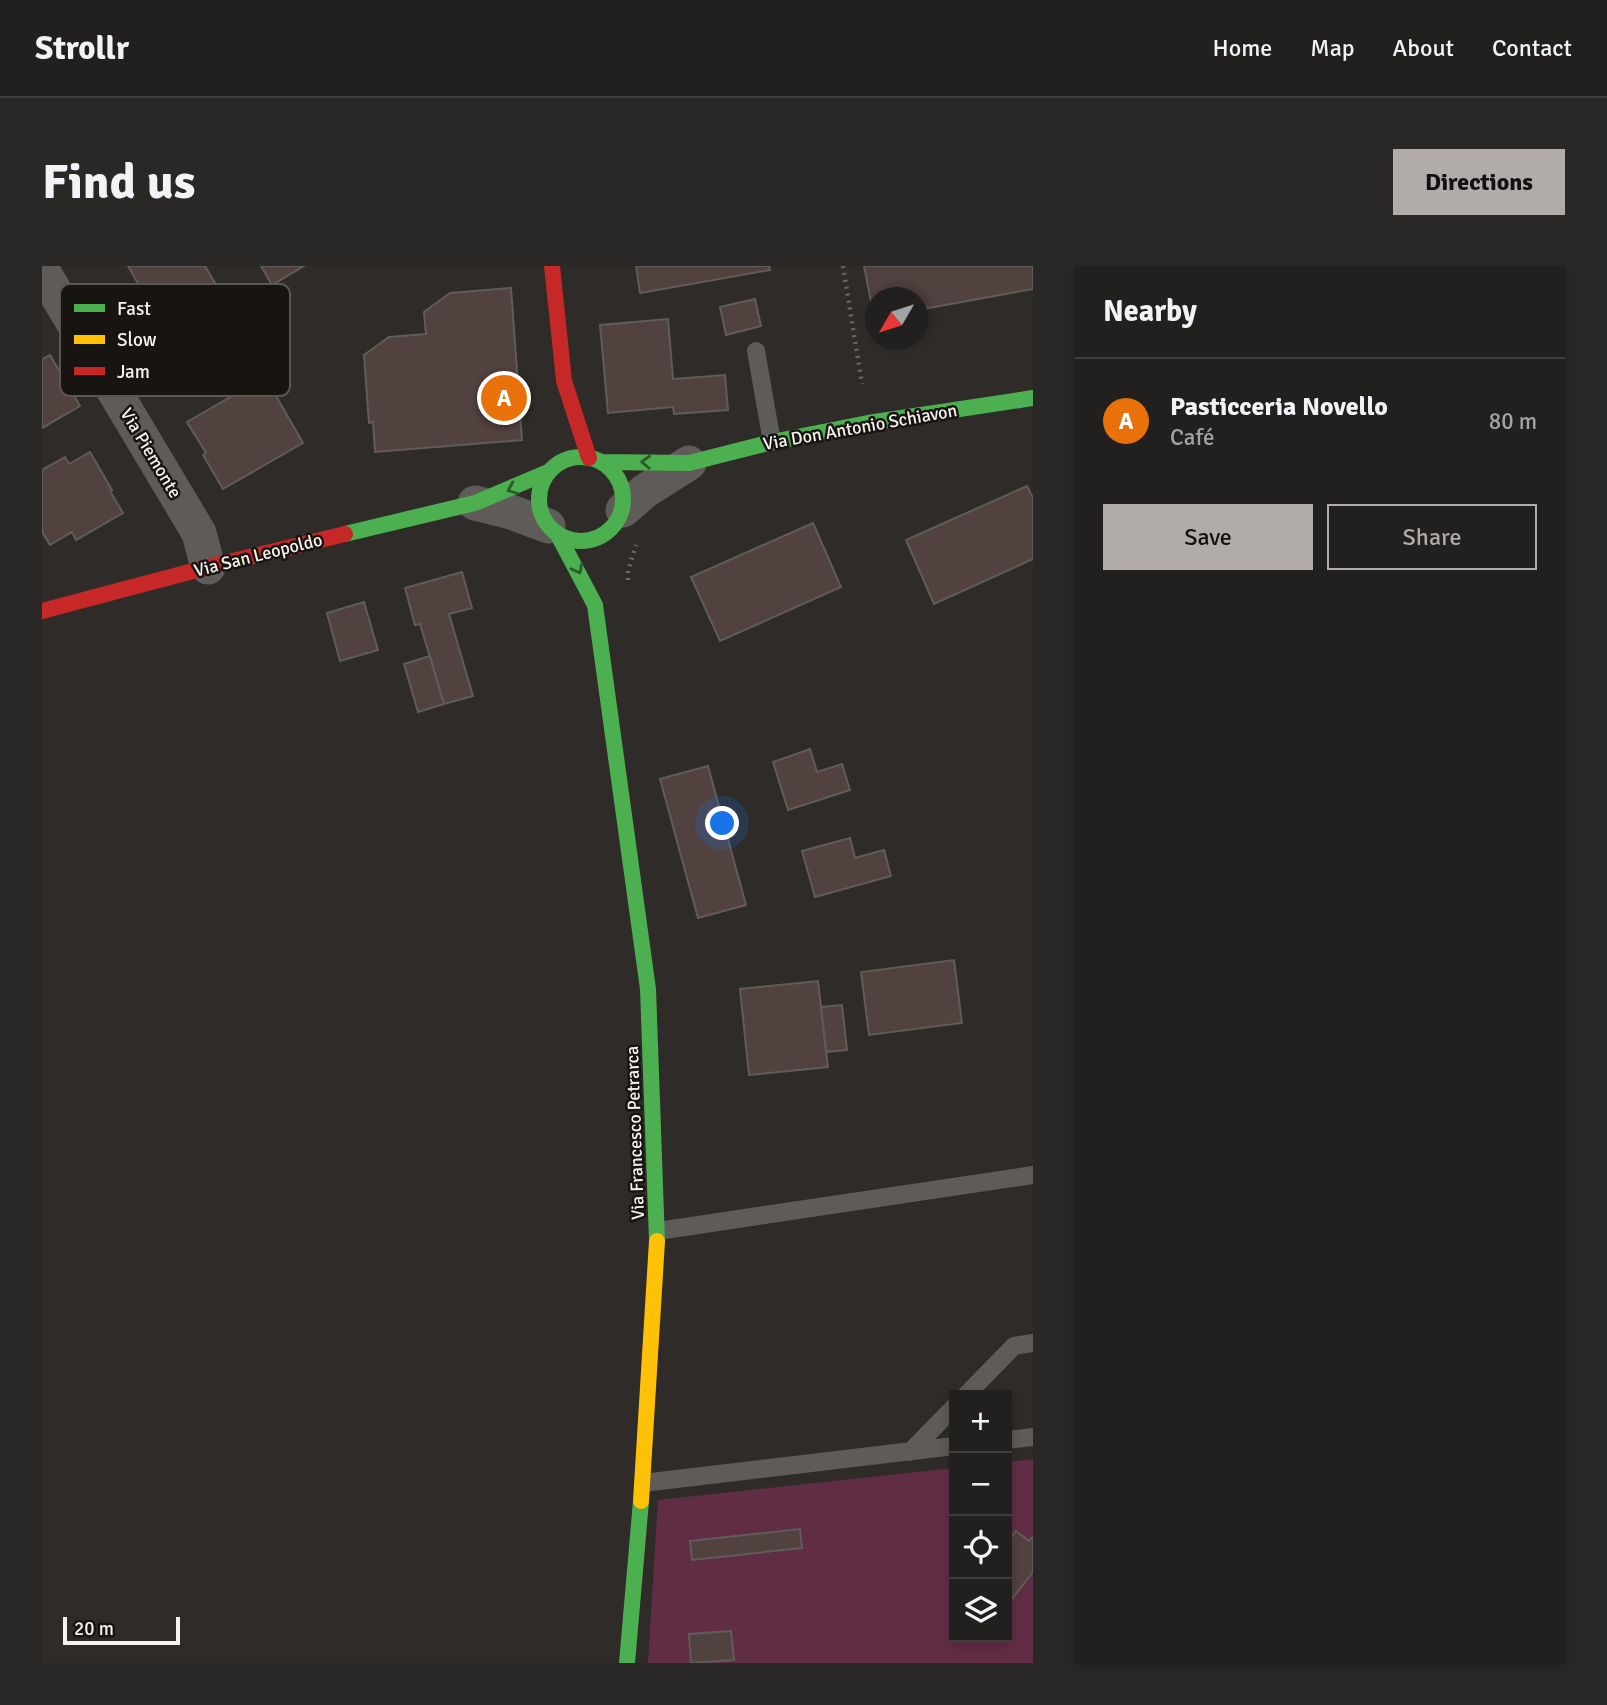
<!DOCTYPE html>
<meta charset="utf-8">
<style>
body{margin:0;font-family:Signika,sans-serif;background:#2a2827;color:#f1f3f6}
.controls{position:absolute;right:21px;bottom:21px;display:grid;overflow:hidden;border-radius:0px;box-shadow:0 4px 10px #0003}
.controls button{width:63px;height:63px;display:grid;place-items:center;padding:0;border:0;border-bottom:2px solid #3f3e3c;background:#22201e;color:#f1f3f6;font:35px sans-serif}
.compass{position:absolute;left:823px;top:21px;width:63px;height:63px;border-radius:50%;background:#22201e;box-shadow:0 4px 10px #0003;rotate:231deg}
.scale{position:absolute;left:21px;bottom:18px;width:117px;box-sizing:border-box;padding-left:7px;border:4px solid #f8f2ee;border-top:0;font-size:19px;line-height:24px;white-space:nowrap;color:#f8f2ee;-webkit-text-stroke:5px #171411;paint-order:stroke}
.you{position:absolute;left:681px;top:558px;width:24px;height:24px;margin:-18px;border:5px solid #fff;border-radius:50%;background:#1a73e8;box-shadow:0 0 0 10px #1a73e833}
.badge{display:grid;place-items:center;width:46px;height:46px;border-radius:50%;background:#b1aca9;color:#fff;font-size:23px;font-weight:700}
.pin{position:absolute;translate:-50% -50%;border:4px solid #fff;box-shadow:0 2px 7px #0006}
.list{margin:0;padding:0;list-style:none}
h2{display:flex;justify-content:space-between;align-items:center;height:91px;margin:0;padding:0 28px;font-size:30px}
h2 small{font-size:23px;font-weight:400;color:#a2a3a4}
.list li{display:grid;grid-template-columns:46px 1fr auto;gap:21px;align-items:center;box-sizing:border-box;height:126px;padding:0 28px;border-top:2px solid #3f3e3c}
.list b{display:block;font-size:26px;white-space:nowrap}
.list p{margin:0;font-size:23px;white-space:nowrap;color:#a2a3a4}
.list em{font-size:23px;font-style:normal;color:#a2a3a4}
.actions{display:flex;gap:14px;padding:21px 28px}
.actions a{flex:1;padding:16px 0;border:2px solid #b1aca9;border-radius:0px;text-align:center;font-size:24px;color:#b1aca9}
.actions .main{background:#b1aca9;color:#111}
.icon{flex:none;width:38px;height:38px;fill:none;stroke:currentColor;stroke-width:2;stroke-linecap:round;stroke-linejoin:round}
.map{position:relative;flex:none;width:991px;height:1397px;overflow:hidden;border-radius:0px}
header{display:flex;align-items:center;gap:42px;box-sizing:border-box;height:98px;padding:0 35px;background:#22201e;border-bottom:2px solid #3f3e3c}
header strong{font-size:33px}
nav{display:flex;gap:38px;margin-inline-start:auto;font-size:24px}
.intro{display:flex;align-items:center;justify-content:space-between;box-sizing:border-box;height:168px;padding:0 42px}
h1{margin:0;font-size:49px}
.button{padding:18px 32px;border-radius:0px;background:#b1aca9;color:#111;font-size:24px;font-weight:700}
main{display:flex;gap:42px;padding:0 42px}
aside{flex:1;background:#22201e;border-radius:0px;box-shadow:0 4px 10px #0003}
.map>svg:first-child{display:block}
.green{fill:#612d45}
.building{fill:#51413f;stroke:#605c5a;stroke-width:2}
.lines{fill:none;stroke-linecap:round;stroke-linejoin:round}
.path{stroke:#6a6866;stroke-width:4.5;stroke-dasharray:2 5;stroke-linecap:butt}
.lane{stroke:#5e5b58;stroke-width:18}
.street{stroke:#5e5b58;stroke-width:35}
.fast{stroke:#4caf50;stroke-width:16}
.slow{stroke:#ffc107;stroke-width:16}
.jam{stroke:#c62828;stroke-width:16}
.oneway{stroke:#2f5a2d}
.labels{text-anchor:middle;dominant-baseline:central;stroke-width:5;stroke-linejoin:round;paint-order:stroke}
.street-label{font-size:18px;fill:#f8f2ee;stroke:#171411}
.key{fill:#171411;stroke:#5a5753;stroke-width:2}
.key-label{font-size:19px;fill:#f8f2ee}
</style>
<header>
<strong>Strollr</strong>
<nav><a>Home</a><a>Map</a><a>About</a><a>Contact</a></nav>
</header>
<div class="intro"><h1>Find us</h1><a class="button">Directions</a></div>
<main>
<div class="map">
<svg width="991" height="1397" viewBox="0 0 991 1397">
<rect width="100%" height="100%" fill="#2e2b28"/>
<!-- green -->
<path class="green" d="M991,1193V1397H606L616,1234L912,1202V1371H965V1196Z"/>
<!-- building -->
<path class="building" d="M86,0H163L196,56L177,67L182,75L150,93L142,79L131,86L103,37L106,35Z
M219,0H262L230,19Z
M594,0H727L728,4L598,27Z
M822,0H991V23L876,44V32H834V51H832Z
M469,22L480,174L333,186L331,156L327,157L322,89L347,71L384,68L382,46L408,27Z
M713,33L719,60L684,69L678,41Z
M626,53L631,113L683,109L686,144L632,148L631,141L566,147L558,59Z
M8,89L38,140L0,162V93Z
M223,111L261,177L181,223L161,189L164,187L145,156Z
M48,186L70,224L68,225L81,247L34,274L30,266L8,279L0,266V204L23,191L27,198Z
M985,220L991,232V293L892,338L864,274Z
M771,257L799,321L678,375L649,311Z
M420,306L430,342L407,348L431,430L402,438L378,358L373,359L363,322Z
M322,336L336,384L298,395L285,347Z
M388,390L402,438L376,446L362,398Z
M768,483L775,506L800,498L808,524L746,544L731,496Z
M666,500L704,639L656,652L618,513Z
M808,572L813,592L842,584L849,610L773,631L760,585Z
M912,694L920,757L827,769L819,706Z
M776,715L786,801L707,809L698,723Z
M800,739L805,784L784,786L779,741Z
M758,1263L760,1282L650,1294L648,1275Z
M974,1265L987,1275L991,1270V1306L965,1339V1276Z
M689,1365L692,1394L649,1397L647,1368Z"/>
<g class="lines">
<!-- path -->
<path class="path" d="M801,0L820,118
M586,314V305L594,279"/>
<!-- lane -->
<path class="lane" d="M714,85L730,176
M616,965L991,909
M924,1129L972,1080L991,1077
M965,1174L991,1171
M868,1186L912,1141
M601,1217L912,1180"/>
<!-- street -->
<path class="street" d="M0,4L157,267L166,301
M433,237L469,246L506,260
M581,244L603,225L647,197"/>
<!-- fast -->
<path class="fast" d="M497 233a42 42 0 1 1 84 0a42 42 0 1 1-84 0Z
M560,196L647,197L730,176L826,157L991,132
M303,268L433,237L506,206
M516,269L553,339L606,723L615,975
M585,1397L599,1235"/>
<!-- slow -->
<path class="slow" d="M599,1235L615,975"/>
<!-- jam -->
<path class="jam" d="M510,0L522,115L547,192
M0,345L166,301L303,268"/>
</g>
<!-- one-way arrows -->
<defs><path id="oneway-chevron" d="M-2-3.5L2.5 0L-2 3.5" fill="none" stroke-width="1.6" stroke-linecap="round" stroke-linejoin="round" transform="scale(1.75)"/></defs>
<g class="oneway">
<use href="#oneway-chevron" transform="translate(604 196) rotate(-178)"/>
<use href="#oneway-chevron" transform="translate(470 223) rotate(157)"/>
<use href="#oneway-chevron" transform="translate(536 303) rotate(63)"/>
</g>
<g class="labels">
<!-- street labels -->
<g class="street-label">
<text transform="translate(818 161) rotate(-10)">Via Don Antonio Schiavon</text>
<text transform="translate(109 187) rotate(59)">Via Piemonte</text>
<text transform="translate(216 289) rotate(-14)">Via San Leopoldo</text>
<text transform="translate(593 867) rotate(-92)">Via Francesco Petrarca</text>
</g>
</g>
<!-- legend -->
<rect x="18" y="18" width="230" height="112" rx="10" class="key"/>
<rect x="32" y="38" width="31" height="8" fill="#4caf50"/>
<rect x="32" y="69" width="31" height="9" fill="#ffc107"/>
<rect x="32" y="101" width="31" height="8" fill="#c62828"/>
<g class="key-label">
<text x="75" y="49">Fast</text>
<text x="75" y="80">Slow</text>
<text x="75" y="112">Jam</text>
</g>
</svg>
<div class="controls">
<button>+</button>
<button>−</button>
<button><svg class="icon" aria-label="locate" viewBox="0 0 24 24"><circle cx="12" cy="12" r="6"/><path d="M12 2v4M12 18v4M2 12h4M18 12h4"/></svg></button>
<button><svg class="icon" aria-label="layers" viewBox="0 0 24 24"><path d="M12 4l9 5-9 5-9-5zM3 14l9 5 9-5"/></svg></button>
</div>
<svg class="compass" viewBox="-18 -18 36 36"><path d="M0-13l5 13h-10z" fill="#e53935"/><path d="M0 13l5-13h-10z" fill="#a2a3a4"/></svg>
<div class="scale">20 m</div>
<div class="you"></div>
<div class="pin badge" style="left:462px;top:132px;background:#e8710a">A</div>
</div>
<aside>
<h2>Nearby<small></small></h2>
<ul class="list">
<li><span class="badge" style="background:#e8710a">A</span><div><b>Pasticceria Novello</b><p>Café</p></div><em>80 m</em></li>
</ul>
<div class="actions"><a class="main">Save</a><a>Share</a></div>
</aside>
</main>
